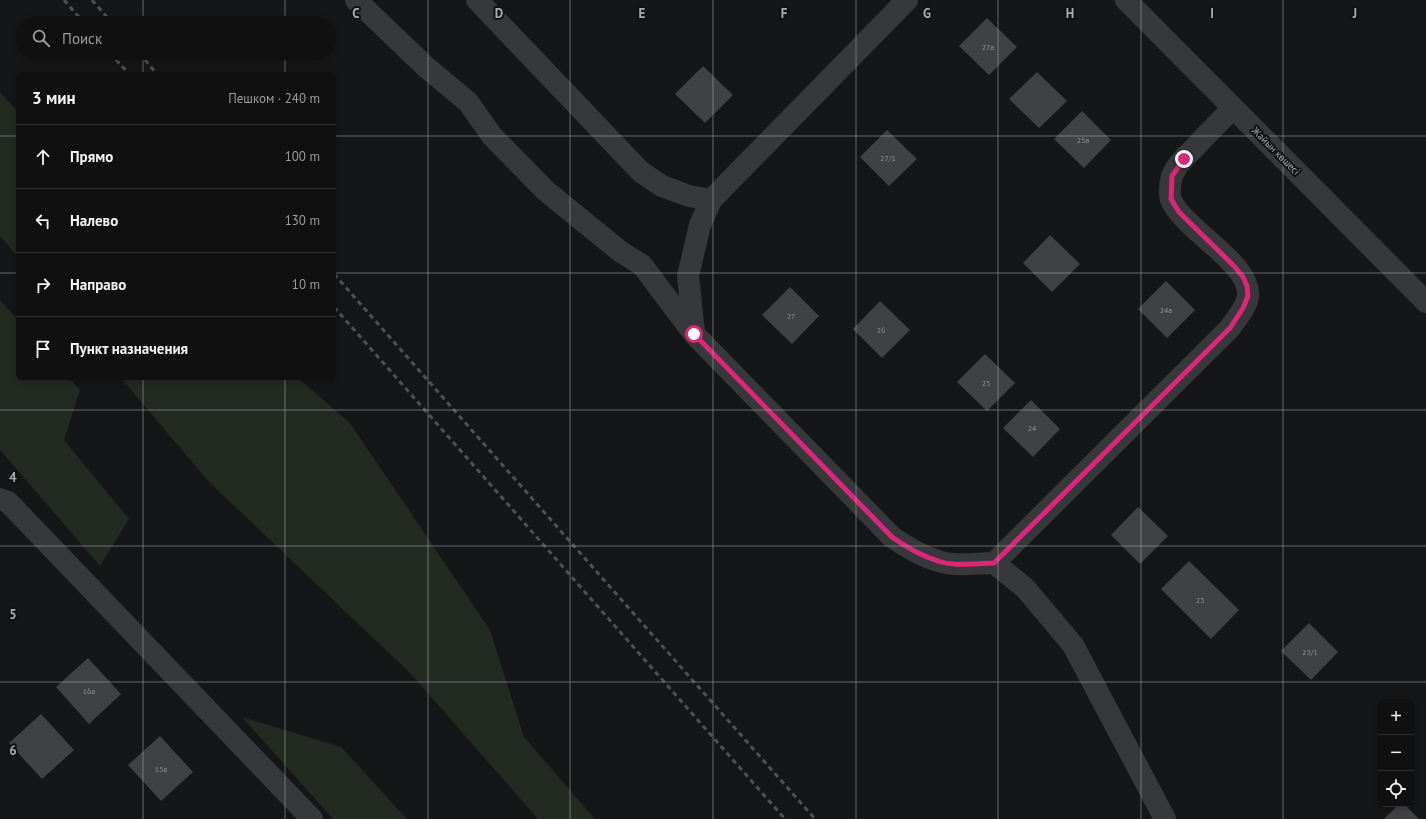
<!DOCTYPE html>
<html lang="ru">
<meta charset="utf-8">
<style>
body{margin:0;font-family:"PT Sans",sans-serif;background:#1e1e1f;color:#f1f3f6}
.controls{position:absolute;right:12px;bottom:12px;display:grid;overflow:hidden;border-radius:6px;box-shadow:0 2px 6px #0003}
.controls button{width:36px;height:36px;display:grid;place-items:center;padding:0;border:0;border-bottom:1px solid #303031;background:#101011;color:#f1f3f6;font:20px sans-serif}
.stop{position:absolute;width:12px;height:12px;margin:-9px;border:3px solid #db2777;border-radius:50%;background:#fff}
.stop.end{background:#db2777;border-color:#fff;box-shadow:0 1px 4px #0008}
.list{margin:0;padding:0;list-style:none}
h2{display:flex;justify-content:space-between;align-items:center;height:52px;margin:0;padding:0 16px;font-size:17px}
h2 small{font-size:13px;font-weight:400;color:#9c9d9f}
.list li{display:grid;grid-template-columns:26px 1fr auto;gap:12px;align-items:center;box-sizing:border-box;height:64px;padding:0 16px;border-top:1px solid #303031}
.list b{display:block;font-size:15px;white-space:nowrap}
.list em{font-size:13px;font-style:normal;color:#9c9d9f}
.icon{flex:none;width:22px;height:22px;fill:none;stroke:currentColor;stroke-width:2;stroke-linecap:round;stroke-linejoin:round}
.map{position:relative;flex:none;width:1426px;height:819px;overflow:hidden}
.search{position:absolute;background:#101011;box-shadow:0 2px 6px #0003;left:16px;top:16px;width:320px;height:44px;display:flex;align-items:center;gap:10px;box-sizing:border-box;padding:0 14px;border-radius:22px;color:#9c9d9f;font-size:15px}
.panel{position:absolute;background:#101011;box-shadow:0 2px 6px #0003;left:16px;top:72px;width:320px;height:308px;border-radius:6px}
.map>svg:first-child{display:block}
.green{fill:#222a22}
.building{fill:#3f4144}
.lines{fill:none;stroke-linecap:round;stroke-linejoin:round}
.street{stroke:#36383c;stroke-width:22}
.rail{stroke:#4d5056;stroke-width:3;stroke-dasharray:5 4;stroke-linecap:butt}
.route{stroke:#db2777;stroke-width:5}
.grid{fill:none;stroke:#a7adb8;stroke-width:1;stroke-opacity:0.55}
.labels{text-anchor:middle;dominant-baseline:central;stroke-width:4;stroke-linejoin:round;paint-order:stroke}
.number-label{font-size:8px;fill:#8d929b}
.street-label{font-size:10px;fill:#a7adb8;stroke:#111112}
.grid-label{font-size:13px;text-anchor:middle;font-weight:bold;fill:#a7adb8;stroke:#111112;stroke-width:4;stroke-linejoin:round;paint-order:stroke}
</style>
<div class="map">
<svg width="1426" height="819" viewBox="0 0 1426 819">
<rect width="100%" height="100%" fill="#151617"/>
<!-- green -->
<path class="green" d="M0,92L18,112V257L0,236Z
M0,300L18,320V378H69L80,390L64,440L129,519L100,566L0,450Z
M121,378H298L350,423L490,630L524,737L595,819H538L410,673L208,481Z
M242,717L341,747L407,819H333Z"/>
<!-- building -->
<path class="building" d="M987,18L1017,47L989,75L959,46Z
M703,66L733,95L705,123L675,94Z
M1037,72L1067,101L1039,128L1009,99Z
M1082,111L1111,140L1084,168L1054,139Z
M887,130L917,159L889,186L860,157Z
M1050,235L1080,264L1052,292L1023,263Z
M1166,281L1195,310L1167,338L1138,309Z
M790,287L819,316L792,344L762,315Z
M880,301L910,330L882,358L853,329Z
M985,354L1015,383L987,411L957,382Z
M1031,400L1060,429L1033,457L1003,428Z
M1138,507L1168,536L1140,564L1111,535Z
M1189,561L1239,610L1211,639L1161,589Z
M1309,623L1338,652L1311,680L1281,651Z
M88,658L121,694L89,724L56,687Z
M41,714L74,750L42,779L9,743Z
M160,736L193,772L161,801L128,765Z
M1399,804H1404L1419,819H1384Z"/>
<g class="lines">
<!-- street -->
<path class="street" d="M356,0L426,67L468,102L492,136L546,191L621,252L642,265L694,334L892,537C906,547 922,556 938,561C955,567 976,563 994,563L1230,328C1236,319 1247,307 1248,296C1251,263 1184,230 1171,200C1169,195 1170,182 1172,176C1177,163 1190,153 1199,143C1210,131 1222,119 1233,108
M477,0L641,172L662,186L689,196L711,200L907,0
M1126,0L1426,302
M694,333L688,276L700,225L711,200
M0,499L8,502L312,819
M994,563L1025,588L1073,645L1165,819"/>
<!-- rail -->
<path class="rail" d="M64,0L84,23
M92,0L112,23
M110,53L129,74
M139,53L157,74
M334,274L815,819
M334,307L785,819"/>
</g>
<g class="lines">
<!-- route -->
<path class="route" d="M694,334L892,537C906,547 922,556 938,561C955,567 976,563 994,563L1230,328L1243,308L1248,296L1247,286L1243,277L1234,266L1179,212L1171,199L1172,176L1184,159"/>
</g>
<!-- grid -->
<path class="grid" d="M143,0V23M285,0V23M428,0V819M570,0V819M713,0V819M856,0V819M998,0V819M1141,0V819M1283,0V819M143,53V74M285,53V74M0,136H18M334,136H1426M0,273H18M334,273H1426M143,378V819M285,378V819M0,410H1426M0,546H1426M0,682H1426"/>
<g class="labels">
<!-- number labels -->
<g class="number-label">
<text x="988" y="47">27а</text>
<text x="1083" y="140">25а</text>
<text x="888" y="158">27/1</text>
<text x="1166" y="310">24а</text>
<text x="791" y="316">27</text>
<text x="881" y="330">26</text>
<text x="986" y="383">25</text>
<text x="1032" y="428">24</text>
<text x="1200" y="600">23</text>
<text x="1310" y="652">23/1</text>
<text x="89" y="691">16а</text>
<text x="161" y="769">15а</text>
</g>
<!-- street labels -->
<g class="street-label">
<text transform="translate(1276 151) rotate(45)">Жайын көшесі</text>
</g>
</g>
<g class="grid-label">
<text x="356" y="18">C</text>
<text x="499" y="18">D</text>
<text x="642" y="18">E</text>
<text x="784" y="18">F</text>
<text x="927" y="18">G</text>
<text x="1070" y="18">H</text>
<text x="1212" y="18">I</text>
<text x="1355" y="18">J</text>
<text x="13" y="482">4</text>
<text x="13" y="619">5</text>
<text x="13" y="755">6</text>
</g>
</svg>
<div class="controls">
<button>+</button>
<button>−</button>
<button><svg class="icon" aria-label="locate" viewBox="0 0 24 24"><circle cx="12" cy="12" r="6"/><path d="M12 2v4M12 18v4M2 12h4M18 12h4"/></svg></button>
</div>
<div class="stop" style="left:694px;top:334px"></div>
<div class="stop end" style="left:1184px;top:159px"></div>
<div class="search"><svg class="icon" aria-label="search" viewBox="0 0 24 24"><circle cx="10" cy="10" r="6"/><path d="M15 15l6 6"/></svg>Поиск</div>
<section class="panel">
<h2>3 мин<small>Пешком · 240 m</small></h2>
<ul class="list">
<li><svg class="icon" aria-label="ahead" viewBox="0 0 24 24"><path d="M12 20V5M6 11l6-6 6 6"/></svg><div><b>Прямо</b></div><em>100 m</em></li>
<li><svg class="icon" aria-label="left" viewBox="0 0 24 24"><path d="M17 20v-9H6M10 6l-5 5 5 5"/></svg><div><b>Налево</b></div><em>130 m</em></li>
<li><svg class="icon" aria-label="right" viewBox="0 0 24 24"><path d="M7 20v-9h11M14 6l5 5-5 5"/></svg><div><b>Направо</b></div><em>10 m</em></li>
<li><svg class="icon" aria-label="arrive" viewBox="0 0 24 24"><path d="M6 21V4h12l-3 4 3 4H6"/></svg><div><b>Пункт назначения</b></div></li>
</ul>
</section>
</div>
